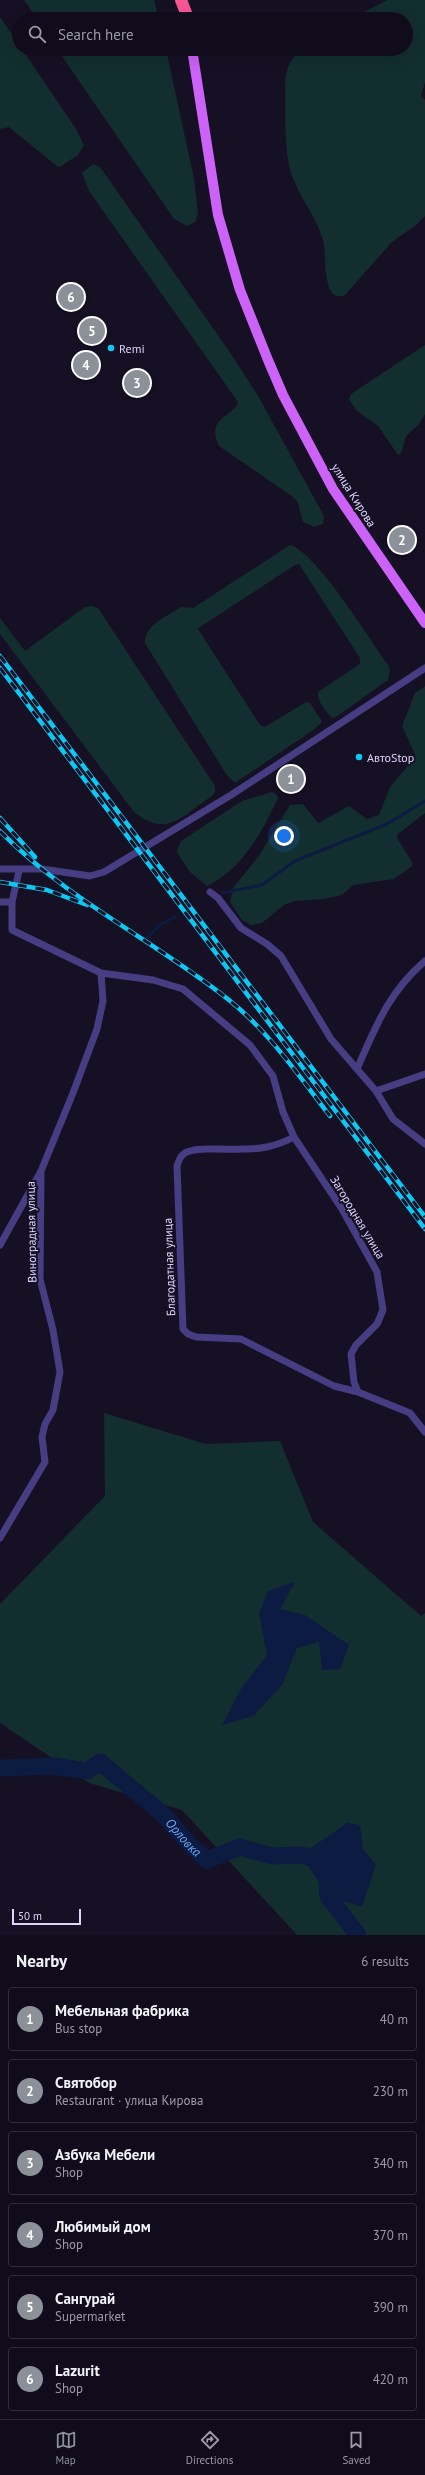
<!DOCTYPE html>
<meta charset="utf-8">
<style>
body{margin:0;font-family:"PT Sans",sans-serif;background:#191525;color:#f1f3f6}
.scale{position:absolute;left:12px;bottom:10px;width:69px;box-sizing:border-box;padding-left:4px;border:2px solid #ded6fd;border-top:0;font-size:11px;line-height:14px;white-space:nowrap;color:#ded6fd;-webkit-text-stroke:3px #161025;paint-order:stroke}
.you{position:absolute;left:284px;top:836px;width:14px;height:14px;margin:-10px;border:3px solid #fff;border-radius:50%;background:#1a73e8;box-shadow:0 0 0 6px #1a73e833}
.badge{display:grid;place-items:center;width:26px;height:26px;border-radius:50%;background:#8c9099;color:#fff;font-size:13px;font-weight:700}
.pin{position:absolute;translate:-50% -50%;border:2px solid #fff;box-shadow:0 1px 4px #0006}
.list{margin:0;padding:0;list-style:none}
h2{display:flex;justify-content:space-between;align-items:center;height:52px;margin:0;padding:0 16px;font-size:17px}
h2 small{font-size:13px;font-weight:400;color:#9c9ba3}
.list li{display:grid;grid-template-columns:26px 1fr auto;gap:12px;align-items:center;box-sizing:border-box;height:64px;margin:0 8px 8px;padding:0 8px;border:1px solid #302c3b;border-radius:4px}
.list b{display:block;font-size:15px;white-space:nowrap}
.list p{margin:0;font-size:13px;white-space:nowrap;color:#9c9ba3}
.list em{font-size:13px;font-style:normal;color:#9c9ba3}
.icon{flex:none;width:22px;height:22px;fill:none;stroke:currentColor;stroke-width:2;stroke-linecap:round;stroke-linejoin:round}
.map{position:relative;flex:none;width:425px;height:1935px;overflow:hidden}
.search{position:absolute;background:#100c1c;box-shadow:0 4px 16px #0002;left:12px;right:12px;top:12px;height:44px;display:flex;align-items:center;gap:10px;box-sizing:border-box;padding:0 14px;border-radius:22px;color:#9c9ba3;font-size:15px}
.sheet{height:484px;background:#100c1c}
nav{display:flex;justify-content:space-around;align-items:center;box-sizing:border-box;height:56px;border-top:1px solid #302c3b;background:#100c1c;font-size:11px;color:#9c9ba3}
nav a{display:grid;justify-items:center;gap:2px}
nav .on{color:#8c9099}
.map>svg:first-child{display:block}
.green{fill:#132e2f}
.water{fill:#0c1b42}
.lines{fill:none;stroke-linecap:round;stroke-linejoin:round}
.stream{stroke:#0c1b42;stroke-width:3}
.river{stroke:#0c1b42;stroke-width:17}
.street{stroke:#463d82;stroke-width:7}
.primary{stroke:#cd62f8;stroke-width:10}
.highway{stroke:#f85696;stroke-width:12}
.rail-casing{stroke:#0bc9f5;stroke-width:4.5}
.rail{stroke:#161025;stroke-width:3;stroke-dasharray:9;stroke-linecap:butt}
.poi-dot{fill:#0bc9f5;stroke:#161025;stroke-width:1.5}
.labels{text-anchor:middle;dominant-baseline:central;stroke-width:4;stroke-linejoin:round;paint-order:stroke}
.poi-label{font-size:12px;fill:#ded6fd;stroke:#161025;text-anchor:start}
.street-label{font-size:12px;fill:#ded6fd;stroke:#161025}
.water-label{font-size:13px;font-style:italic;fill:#69a9f9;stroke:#161025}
</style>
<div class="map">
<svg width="425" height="1935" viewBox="0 0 425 1935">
<rect width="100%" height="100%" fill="#161025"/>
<!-- green -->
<path class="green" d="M24,0H154L159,19H37Z
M387,0H425V82L421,96L425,100V216L416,225L392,242L345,295C321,305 327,254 323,240C315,212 292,189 288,160C284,134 286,107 285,81C287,66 291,57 303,49H406V19H351Z
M0,17L19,45V49H22L76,129L84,145L78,155L61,166L58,167L9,127L0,129Z
M57,49H166L194,179L198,214L195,222L187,226L174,219Z
M93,164L100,167L229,351L257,394L324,516L323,524L314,527L303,522L298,503L293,497L219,446C205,417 234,417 238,402L89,191L82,173Z
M425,345V414L419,424L406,436L401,453L398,455L378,426L356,410L349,399L351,394Z
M290,545C315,551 371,641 388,665L390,670L388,680L336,717L332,718C326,712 317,701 318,692L360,664V658L299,564L295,565L200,627L198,629L260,725L265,727L306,702L310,703L321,720V723L312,731L235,783L226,774L145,643C144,625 168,616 181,607L193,608Z
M92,606L98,608L215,786V792L212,796C183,815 167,839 134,812L0,634V618L25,651L85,607Z
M425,686V813L398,834L397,838L412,862V866L394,879L353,885L342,895L324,899L295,901L284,905L262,923L251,925L242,920L230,902L233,888L258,857L290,805L303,804L318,823L349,806L367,819L379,815L390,787L413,760L415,754L402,726L415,693Z
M272,792L276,794L278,798C262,832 242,870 207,886L190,872L178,854L177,850L181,841L242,801Z
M104,1413L206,1444L280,1441L313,1522L421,1616L425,1613V1935H297L182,1810L89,1783L0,1723V1604L105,1496Z"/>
<!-- water -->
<path class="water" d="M295,1582L280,1609L305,1615L349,1645L340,1669L322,1670L319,1642L297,1648L282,1685L253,1716L222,1725L241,1689L267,1655L259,1613L268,1591Z
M347,1823L360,1825L363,1849L376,1865L362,1907L328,1896L301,1855Z"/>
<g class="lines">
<!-- stream -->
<path class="stream" d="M222,893L262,885L295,861L387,824L425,801
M146,939L161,924L175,917"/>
<!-- river -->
<path class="river" id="s1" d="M0,1768L53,1766L87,1771L100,1762L166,1817L192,1847L207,1860L239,1847L273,1856L301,1855L326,1861L328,1896L358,1935"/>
<!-- street -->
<path class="street" d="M0,869H42L90,876L104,872L231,795L425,668
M210,892L218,898L241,928L267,944L281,956L331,1039L376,1091L393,1119L425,1144
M0,902H12
M101,973L153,980L183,989L250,1045L273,1076L283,1112L294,1137L342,1209L377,1272L383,1310L377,1324L356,1345L351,1354L354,1382L358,1392L410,1413L425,1432
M357,1069C376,1026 388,993 425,961
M376,1091L425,1074
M294,1137C266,1152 246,1149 215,1149C206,1149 196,1148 187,1152C181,1154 179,1160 177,1166L183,1329L188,1334L196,1337L241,1339L334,1386L358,1392
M0,1245L41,1171L73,1093L97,1029L103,1001L101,973L12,930V902L19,871
M0,1538L45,1462L42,1437L45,1424L53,1410L60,1372L53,1330L40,1279L41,1173"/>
<!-- primary -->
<path class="primary" d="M192,49L218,215L240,290L268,360L283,395L333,489L425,623"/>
<!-- highway -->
<path class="highway" d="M181,0L188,18"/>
<!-- rail casing -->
<g class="rail-casing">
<path id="rail" d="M0,656L425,1217
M0,668L425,1229
M0,818L35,857
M0,831C66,899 155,941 229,1000C269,1032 299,1076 330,1116
M0,882L47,890L87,905"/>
</g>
<!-- rail -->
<use href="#rail" class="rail"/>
</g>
<!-- markers -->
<g class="poi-dot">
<circle cx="111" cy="348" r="4"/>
<circle cx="359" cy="757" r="4"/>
</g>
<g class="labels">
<!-- poi labels -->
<g class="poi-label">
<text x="119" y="348">Remi</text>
<text x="367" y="757">АвтоStop</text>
</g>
<!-- street labels -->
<g class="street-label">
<text transform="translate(354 495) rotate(58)">улица Кирова</text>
<text transform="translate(358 1217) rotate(59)">Загородная улица</text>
<text transform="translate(31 1232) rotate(-91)">Виноградная улица</text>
<text transform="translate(169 1267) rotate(-92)">Благодатная улица</text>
</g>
<!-- water labels -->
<g class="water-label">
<text stroke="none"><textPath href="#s1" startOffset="216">Орловка</textPath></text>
</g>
</g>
</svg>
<div class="scale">50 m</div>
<div class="you"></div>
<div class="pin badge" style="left:291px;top:779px">1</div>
<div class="pin badge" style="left:402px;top:540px">2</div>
<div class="pin badge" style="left:137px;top:383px">3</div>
<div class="pin badge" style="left:86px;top:365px">4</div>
<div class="pin badge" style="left:92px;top:331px">5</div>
<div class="pin badge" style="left:71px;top:297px">6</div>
<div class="search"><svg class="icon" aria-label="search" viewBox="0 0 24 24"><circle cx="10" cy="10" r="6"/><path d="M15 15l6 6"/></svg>Search here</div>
</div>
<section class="sheet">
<h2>Nearby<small>6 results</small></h2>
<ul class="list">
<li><span class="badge">1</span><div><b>Мебельная фабрика</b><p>Bus stop</p></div><em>40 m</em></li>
<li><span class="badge">2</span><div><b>Святобор</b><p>Restaurant · улица Кирова</p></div><em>230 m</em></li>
<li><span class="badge">3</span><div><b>Азбука Мебели</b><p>Shop</p></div><em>340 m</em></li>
<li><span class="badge">4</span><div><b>Любимый дом</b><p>Shop</p></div><em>370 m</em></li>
<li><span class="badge">5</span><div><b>Сангурай</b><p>Supermarket</p></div><em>390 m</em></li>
<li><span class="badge">6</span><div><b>Lazurit</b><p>Shop</p></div><em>420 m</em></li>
</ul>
</section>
<nav>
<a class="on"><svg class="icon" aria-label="map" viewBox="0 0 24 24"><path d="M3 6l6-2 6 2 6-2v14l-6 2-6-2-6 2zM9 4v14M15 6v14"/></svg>Map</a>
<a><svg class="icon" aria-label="directions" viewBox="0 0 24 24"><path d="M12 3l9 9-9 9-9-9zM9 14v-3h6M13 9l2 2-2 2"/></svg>Directions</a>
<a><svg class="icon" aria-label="saved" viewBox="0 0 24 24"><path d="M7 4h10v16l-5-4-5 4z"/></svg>Saved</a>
</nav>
